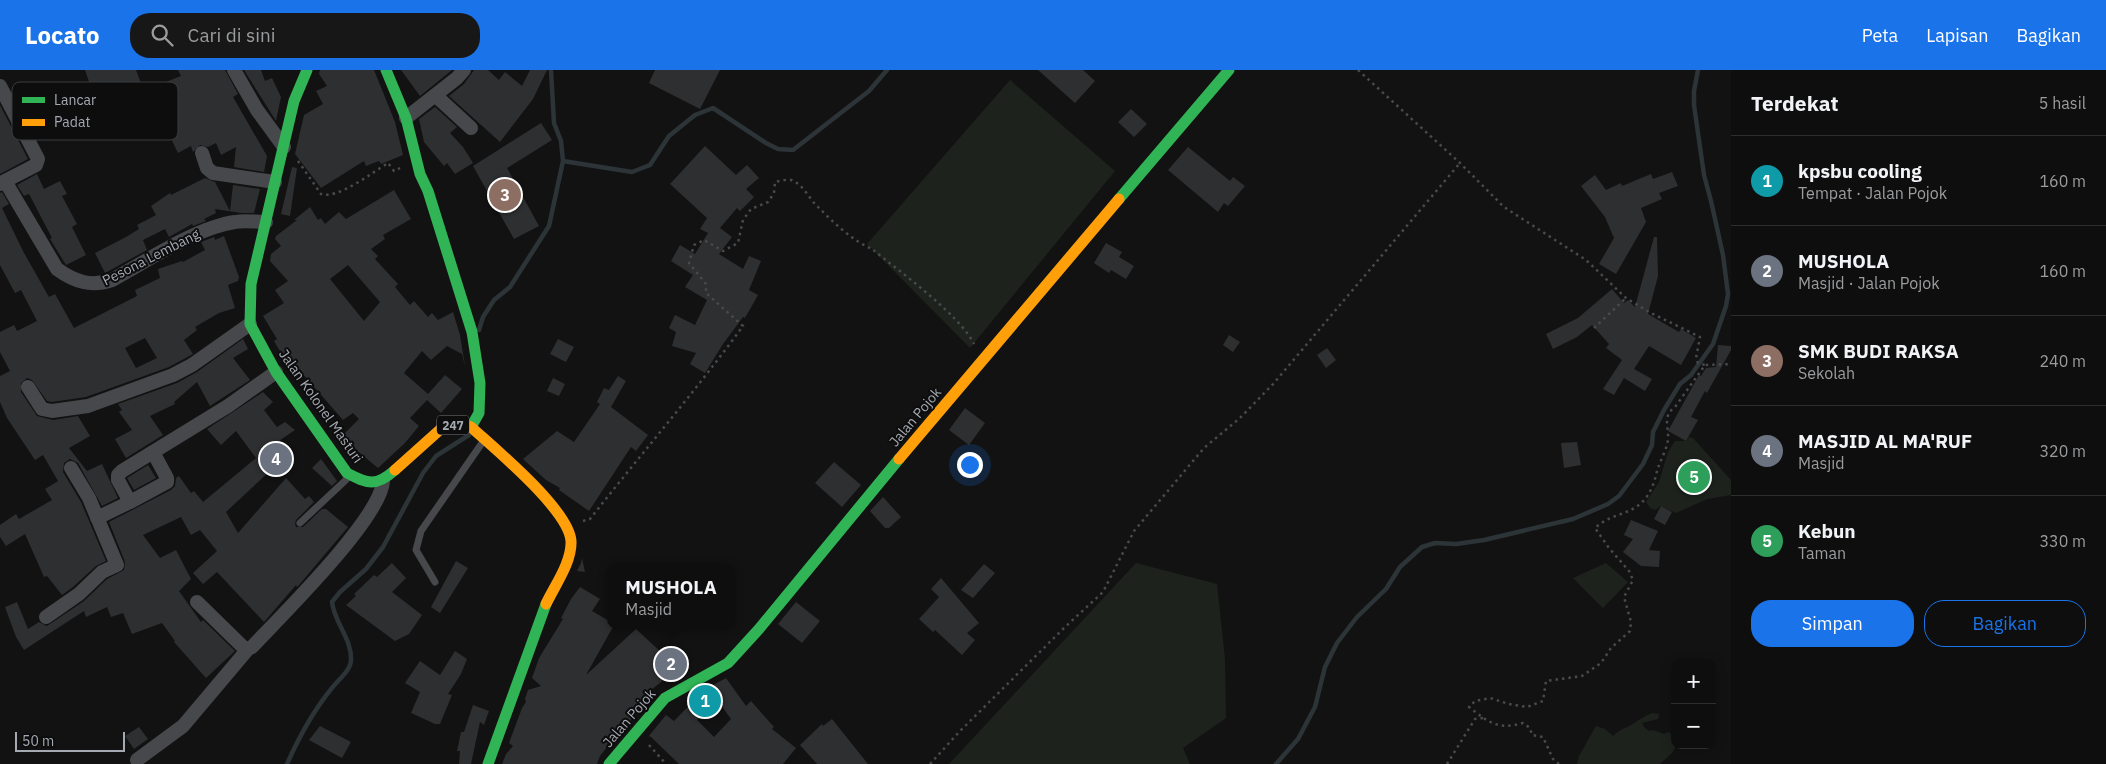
<!DOCTYPE html>
<html lang="id">
<meta charset="utf-8">
<style>
body{margin:0;font-family:"IBM Plex Sans",sans-serif;background:#171717;color:#f1f3f6}
.controls{position:absolute;right:15px;bottom:15px;display:grid;overflow:hidden;border-radius:10px;box-shadow:0 2px 12px #0003}
.controls button{width:45px;height:45px;display:grid;place-items:center;padding:0;border:0;border-bottom:1px solid #2e2e2e;background:#0e0e0e;color:#f1f3f6;font:25px sans-serif}
.scale{position:absolute;left:15px;bottom:12px;width:110px;box-sizing:border-box;padding-left:5px;border:2px solid #a5aab2;border-top:0;font-size:14px;line-height:18px;white-space:nowrap;color:#a5aab2;-webkit-text-stroke:4px #0d0d0e;paint-order:stroke}
.you{position:absolute;left:969px;top:394px;width:18px;height:18px;margin:-12px;border:4px solid #fff;border-radius:50%;background:#1a73e8;box-shadow:0 0 0 8px #1a73e833}
.badge{display:grid;place-items:center;width:32px;height:32px;border-radius:50%;background:#1a73e8;color:#fff;font-size:16px;font-weight:700}
.pin{position:absolute;translate:-50% -50%;border:2px solid #fff;box-shadow:0 1px 5px #0006}
.popup{position:absolute;left:607px;top:494px;width:128px;height:65px;box-sizing:border-box;display:grid;place-content:center;border-radius:10px;background:#0e0e0e;filter:drop-shadow(0 1px 4px #0005);font-size:16px;white-space:nowrap;color:#9b9c9e}
.popup b{font-size:19px;color:#f1f3f6}
.popup::after{content:'';position:absolute;left:50%;top:100%;margin-left:-10px;border:10px solid transparent;border-top-color:#0e0e0e}
.list{margin:0;padding:0;list-style:none}
h2{display:flex;justify-content:space-between;align-items:center;height:65px;margin:0;padding:0 20px;font-size:21px}
h2 small{font-size:16px;font-weight:400;color:#9b9c9e}
.list li{display:grid;grid-template-columns:32px 1fr auto;gap:15px;align-items:center;box-sizing:border-box;height:90px;padding:0 20px;border-top:1px solid #2e2e2e}
.list b{display:block;font-size:19px;white-space:nowrap}
.list p{margin:0;font-size:16px;white-space:nowrap;color:#9b9c9e}
.list em{font-size:16px;font-style:normal;color:#9b9c9e}
.actions{display:flex;gap:10px;padding:15px 20px}
.actions a{flex:1;padding:11px 0;border:1px solid #1a73e8;border-radius:20px;text-align:center;font-size:18px;color:#1a73e8}
.actions .main{background:#1a73e8;color:#fff}
.icon{flex:none;width:28px;height:28px;fill:none;stroke:currentColor;stroke-width:2;stroke-linecap:round;stroke-linejoin:round}
.map{position:relative;flex:none;width:1731px;height:694px;overflow:hidden}
header{display:flex;align-items:center;gap:30px;box-sizing:border-box;height:70px;padding:0 25px;background:#1a73e8;color:#fff}
header strong{font-size:24px}
nav{display:flex;gap:28px;margin-inline-start:auto;font-size:18px}
.search{width:350px;height:45px;background:#171717;display:flex;align-items:center;gap:12px;box-sizing:border-box;padding:0 18px;border-radius:20px;color:#9b9c9e;font-size:19px}
main{display:flex}
aside{flex:1;background:#0e0e0e}
.map>svg:first-child{display:block}
.green{fill:#1d221d}
.lines{fill:none;stroke-linecap:round;stroke-linejoin:round}
.stream{stroke:#2c3438;stroke-width:4.5}
.building{fill:#2e2f30;fill-rule:evenodd}
.path{stroke:#484a4c;stroke-width:2.5;stroke-dasharray:2.5 4;stroke-linecap:butt}
.lane{stroke:#47484b;stroke-width:7}
.street{stroke:#47484b;stroke-width:14}
.fast{stroke:#30b455;stroke-width:11}
.slow{stroke:#ff9f0a;stroke-width:11}
.labels{text-anchor:middle;dominant-baseline:central;stroke-width:4;stroke-linejoin:round;paint-order:stroke}
.shield{fill:#0d0d0e;stroke:#777b81;stroke-width:1}
.shield-label{font-size:12px;font-weight:bold;fill:#a5aab2}
.street-label{font-size:14px;fill:#a5aab2;stroke:#0d0d0e}
.key{fill:#0d0d0e;stroke:#3b3c3f;stroke-width:1}
.key-label{font-size:14px;fill:#a5aab2}
</style>
<header>
<strong>Locato</strong>
<div class="search"><svg class="icon" aria-label="search" viewBox="0 0 24 24"><circle cx="10" cy="10" r="6"/><path d="M15 15l6 6"/></svg>Cari di sini</div>
<nav><a>Peta</a><a>Lapisan</a><a>Bagikan</a></nav>
</header>
<main>
<div class="map">
<svg width="1731" height="694" viewBox="0 0 1731 694">
<rect width="100%" height="100%" fill="#121213"/>
<!-- green -->
<path class="green" d="M1010,10L1115,101L970,278L867,174Z
M1689,367L1693,368L1731,410V425L1707,429L1676,443L1661,436L1655,440L1650,438L1646,432L1659,412L1668,382L1675,371H1686Z
M1136,493L1217,514L1225,589L1226,648L1183,678L1190,694H949Z
M1606,493L1628,512L1603,538L1573,508Z
M1652,643L1659,644L1658,649L1642,653L1644,657L1649,661L1653,660L1664,664L1668,662L1675,666V678L1671,684L1660,694H1577L1579,686L1596,656L1605,659L1613,666C1621,658 1626,659 1634,653C1640,649 1645,646 1652,643Z"/>
<g class="lines">
<!-- stream -->
<path class="stream" d="M563,91L632,102L650,95L669,66L695,45L713,38L766,73L778,79L793,80L869,21L887,0
M479,260L483,247L494,230L510,217L549,156L563,91L561,71L554,53L551,0
M287,694C299,667 313,641 332,618C338,610 351,600 351,590C352,569 334,552 332,532L340,522L366,499L383,477L423,403L436,386L469,365
M1276,694L1298,669L1315,637L1325,597L1337,573L1357,547L1386,519L1400,497L1422,477L1435,473L1456,474L1484,470L1573,449L1608,434L1619,426L1643,394L1652,375L1653,362L1664,340L1680,314L1691,305L1713,274L1726,236L1728,224L1723,185L1711,131L1704,105L1694,35V21L1698,0"/>
</g>
<!-- building -->
<path class="building" d="M85,0H136L141,13L95,29Z
M178,0H225L238,24L233,27L267,86L264,102L234,97L236,77L221,85L216,73L208,77L200,75L193,82L191,76L178,83L157,40L156,41L148,19L181,6Z
M244,0H261L265,11L272,8L281,27L276,51Z
M320,0H374L395,52L403,85L381,94L379,91L366,96L364,91L321,118L295,84L304,45L323,34L316,21L327,16L319,4Z
M401,0H452L420,26Z
M474,0H488L499,10L505,2L522,16L530,0H547L533,29L500,72L449,26L464,14Z
M655,0H720L700,39L649,13Z
M1038,0H1083L1095,11L1075,33Z
M0,35L28,89L0,104Z
M435,37L457,57L450,63L463,77L473,93L455,104L447,93L444,96L424,72L419,49Z
M1131,39L1147,54L1134,67L1118,52Z
M541,53L552,70L507,98L539,156L514,169L473,96Z
M705,76L736,105L747,95L759,108L746,119L754,127L740,141L737,138L720,158L732,167L719,184L743,199L749,186L761,191L749,220L758,225L745,248L743,247L723,274L705,303L690,294L696,283L672,276L676,262L669,258L675,245L695,255L707,230L685,217L693,205L671,191L680,175L695,184L708,163L700,159L707,148L670,114Z
M1188,77L1230,111L1233,107L1245,116L1228,136L1224,133L1218,142L1168,100Z
M292,97L297,98L290,146L281,144Z
M1672,102L1678,116L1659,123L1662,129L1641,138L1646,152L1616,204L1599,194L1614,168L1605,147L1581,116L1595,105L1606,120L1621,113L1622,116L1651,104L1653,109Z
M37,104L44,119L60,111L67,124L62,126L77,154L72,157L86,185L66,195L50,169L52,168L29,124L24,126L17,115Z
M205,108L215,112L230,141L233,115L260,119L254,143H241L215,139L216,143L204,149L206,151L193,156L192,154L169,167L165,159L143,170L147,180L105,203L95,183L126,167L139,159L137,155L156,145L151,136L170,123L171,125Z
M394,120L411,149L383,165L385,169L371,179L378,186L375,189L398,214L395,217L410,235L414,231L428,247L432,243L438,250L453,242L460,265L465,296L462,284L447,276L431,290L422,281L404,303L428,324L445,305L462,319L441,343L427,330L410,348L419,356L405,373L378,398L354,378L352,382L345,377L342,373L344,368L342,366L359,349L353,343L343,350L301,302L296,305L281,283L274,271L277,269L263,246L284,233L275,220L288,211L270,191L271,184L281,176L275,169L276,166L297,150H294L310,137L318,150L321,148L325,154L339,142L346,149ZM348,195L380,232L364,251L330,209Z
M2,122L9,134L2,138L24,183L49,227L55,224L74,258L137,226L135,220L160,208L158,199L182,191L183,192L205,180L201,172L214,167L215,170L224,166L239,207L238,211L228,215L235,238L219,243L195,257L197,260L184,270L193,284L169,297L86,327L52,332L47,331L32,310L27,308L21,313V322L37,346L53,350L78,346L90,366L69,378L87,401L102,394L118,428L102,436L78,393L70,389L64,393L63,402L81,432L106,491L96,496L73,517L62,525L47,506L44,507L25,464L6,476L0,467V455L16,444L19,449L52,430L45,419L58,411L43,385L35,390L7,348L0,332V306L10,301L0,282V262L14,255L17,261L37,251L21,220L15,223L0,195V123ZM145,268L157,288L136,298L125,278Z
M1654,167H1657L1658,206L1648,244L1679,262L1681,259L1696,268L1681,295L1649,276L1634,299L1652,309L1645,321L1624,308L1614,325L1603,319L1622,290L1606,278L1609,274L1592,255L1577,267L1553,279L1546,264L1578,248L1612,219L1624,233L1628,230L1635,237Z
M1106,173L1122,182L1119,187L1134,196L1126,209L1111,200L1109,203L1094,193Z
M1229,265L1240,272L1233,282L1223,275Z
M243,269L248,279L233,288L250,310L210,336L197,312L174,332L175,334L150,346L163,365L126,388L115,369L132,360L119,342L122,340L118,334L177,313L197,302Z
M558,269L574,277L566,292L550,284Z
M1718,275L1731,276V280L1707,323L1705,321L1691,347L1698,350L1686,371L1668,361L1699,305L1701,306L1706,298L1716,297Z
M1327,278L1336,290L1326,298L1317,285Z
M618,306L626,311L611,337L648,365L636,381L631,377L589,441L559,420L560,418L546,410L523,389L557,361L574,372L600,334L597,332L604,318L609,320Z
M553,308L565,314L559,326L547,321Z
M263,322L273,332L264,340L277,357L285,352L295,360L276,373L286,386L226,442L238,463L286,408L305,429L309,426L314,432L296,450L295,454L296,457H303L322,439H326L348,457L299,515L297,517L296,515L264,552L217,502L203,514L193,503L217,481L200,460L191,465L181,447L143,465L160,488L176,480L191,509L179,521L201,552L203,550L235,581L206,608L174,572L175,571L162,553L132,564L123,543L111,547L107,537L86,547L84,541L24,580L16,567L5,537L17,532L28,559L39,552L47,556L84,531L107,509L124,500L125,492L109,452L171,420L175,416L176,408L179,406L191,423L194,421L203,432L256,388L236,361L221,375L207,359Z
M965,338L985,353L969,375L949,360Z
M1577,372L1581,395L1564,398L1561,373Z
M321,389L337,411L332,416L312,398Z
M834,392L861,415L842,437L815,413Z
M148,395L156,408L134,420L127,408Z
M883,427L901,447L889,458H885L870,441Z
M1661,436L1672,442L1665,455L1654,449Z
M1631,450L1658,461L1649,480L1660,481L1659,497L1641,496L1623,482L1633,469L1624,465Z
M582,488L585,502L577,501L581,493Z
M456,491L468,498L440,543L431,537Z
M392,493L406,508L392,522L422,545L409,564L395,571L346,535L356,526L354,524L374,505L377,507Z
M984,494L995,503L973,528L961,520Z
M941,508L979,553L967,563L975,570L962,585L935,560L933,562L919,549L939,527L931,519Z
M580,517L600,529L592,541L611,552V555H614L586,605L636,559L676,596L665,606L666,608L651,620L652,622L645,628L647,630L629,652L627,651L600,686L597,694H502L506,684L513,676L509,673L522,638L526,632L525,629L528,620L541,616L532,608L539,588L563,549L561,548L571,529Z
M796,532L820,551L802,573L778,554Z
M455,581L467,589L461,604L448,624L452,625L440,654H435L411,643L420,622L405,613L420,591L440,605Z
M726,608L746,636L751,631L774,657L772,659L796,678L783,694H679L650,666L648,667L666,645L674,651L704,620ZM718,631L731,649L714,667L697,650Z
M473,635L489,641L484,655L480,652L471,694H459L460,681H457L461,662H464Z
M832,649L868,694H817L800,675L822,654L823,656Z
M320,656L351,672L342,688L309,670Z
M139,657L148,669L134,679L125,666Z"/>
<g class="lines">
<!-- path -->
<path class="path" d="M1358,0L1460,93L1504,137L1586,190L1626,228L1649,242L1700,267L1696,288L1698,293L1705,295
M298,91L321,124C337,130 373,102 388,93L394,101L400,98
M1594,258L1626,228
M583,451L590,449C641,384 695,322 743,256L706,223V214L689,193L694,175L704,170L723,181L738,173L743,150L751,139L768,132L774,123L775,112C780,111 787,109 791,110C803,114 808,127 816,135C832,151 851,170 872,179C899,201 960,245 974,274
M649,675L666,694
M930,694L960,661L1064,558L1103,522L1134,461L1204,378L1240,348L1274,313L1460,93
M1447,694L1475,649L1483,648
M1559,694L1553,689L1543,667L1532,665L1530,658L1523,653C1498,660 1489,653 1469,637L1475,631L1490,628L1509,634L1527,637L1543,631L1546,611L1582,606L1601,593L1611,578L1630,561L1631,552L1624,527L1633,510L1629,501L1609,478L1595,458C1614,440 1640,447 1652,417C1655,411 1656,404 1658,398C1661,389 1667,379 1668,369C1669,357 1662,346 1675,337L1705,295L1731,294"/>
<!-- lane -->
<path class="lane" d="M300,453L349,407
M435,512L416,480L421,461L482,373"/>
<!-- street -->
<path class="street" d="M234,0L257,40L284,77
M0,16L38,89L36,95L5,111
M435,25L471,58
M406,48L457,8L464,0
M202,83L207,98L213,103L275,112
M0,114L5,111L57,199C75,212 91,217 112,210C147,191 197,157 235,152C245,150 256,152 266,152
M28,317L42,339L52,341L88,336L173,305L192,295L250,254
M130,432L167,412V408L153,382
M97,448L130,432L118,410V405L122,401L228,336L276,302
M197,532L243,577L248,579L252,577C281,546 381,448 383,411
M46,547L79,524L102,502L117,495L89,428L71,398
M137,690L183,656L248,579"/>
<!-- fast -->
<path class="fast" d="M307,0L294,31L251,214L250,254L276,302L347,403C368,414 376,417 395,400
M386,0L406,48L420,104L428,121L472,262L480,313L479,343L471,357
M1119,129L1229,0
M488,694L546,534
M609,694L665,628L728,593L759,559L899,389"/>
<!-- slow -->
<path class="slow" d="M899,389L1119,129
M395,400L443,357L459,353L471,357C495,379 569,440 571,471C572,492 555,515 546,534"/>
</g>
<g class="labels">
<!-- shield labels -->
<rect class="shield" x="437" y="345.5" width="32" height="19" rx="4"/>
<g class="shield-label">
<text x="453" y="355">247</text>
</g>
<!-- street labels -->
<g class="street-label">
<text transform="translate(151 187) rotate(-27)">Pesona Lembang</text>
<text transform="translate(321 336) rotate(55)">Jalan Kolonel Masturi</text>
<text transform="translate(915 347) rotate(-50)">Jalan Pojok</text>
<text transform="translate(629 648) rotate(-49)">Jalan Pojok</text>
</g>
</g>
<!-- legend -->
<rect x="12" y="12" width="166" height="58" rx="8" class="key"/>
<rect x="22" y="27" width="23" height="6" fill="#30b455"/>
<rect x="22" y="49" width="23" height="7" fill="#ff9f0a"/>
<g class="key-label">
<text x="54" y="35">Lancar</text>
<text x="54" y="57">Padat</text>
</g>
</svg>
<div class="controls">
<button>+</button>
<button>−</button>
</div>
<div class="scale">50 m</div>
<div class="you"></div>
<div class="pin badge" style="left:705px;top:631px;background:#0f9aa8">1</div>
<div class="pin badge" style="left:671px;top:594px;background:#6b7280">2</div>
<div class="popup"><b>MUSHOLA</b>Masjid</div>
<div class="pin badge" style="left:505px;top:125px;background:#8d6e63">3</div>
<div class="pin badge" style="left:276px;top:389px;background:#6b7280">4</div>
<div class="pin badge" style="left:1694px;top:407px;background:#2e9e5b">5</div>
</div>
<aside>
<h2>Terdekat<small>5 hasil</small></h2>
<ul class="list">
<li><span class="badge" style="background:#0f9aa8">1</span><div><b>kpsbu cooling</b><p>Tempat · Jalan Pojok</p></div><em>160 m</em></li>
<li><span class="badge" style="background:#6b7280">2</span><div><b>MUSHOLA</b><p>Masjid · Jalan Pojok</p></div><em>160 m</em></li>
<li><span class="badge" style="background:#8d6e63">3</span><div><b>SMK BUDI RAKSA</b><p>Sekolah</p></div><em>240 m</em></li>
<li><span class="badge" style="background:#6b7280">4</span><div><b>MASJID AL MA'RUF</b><p>Masjid</p></div><em>320 m</em></li>
<li><span class="badge" style="background:#2e9e5b">5</span><div><b>Kebun</b><p>Taman</p></div><em>330 m</em></li>
</ul>
<div class="actions"><a class="main">Simpan</a><a>Bagikan</a></div>
</aside>
</main>
